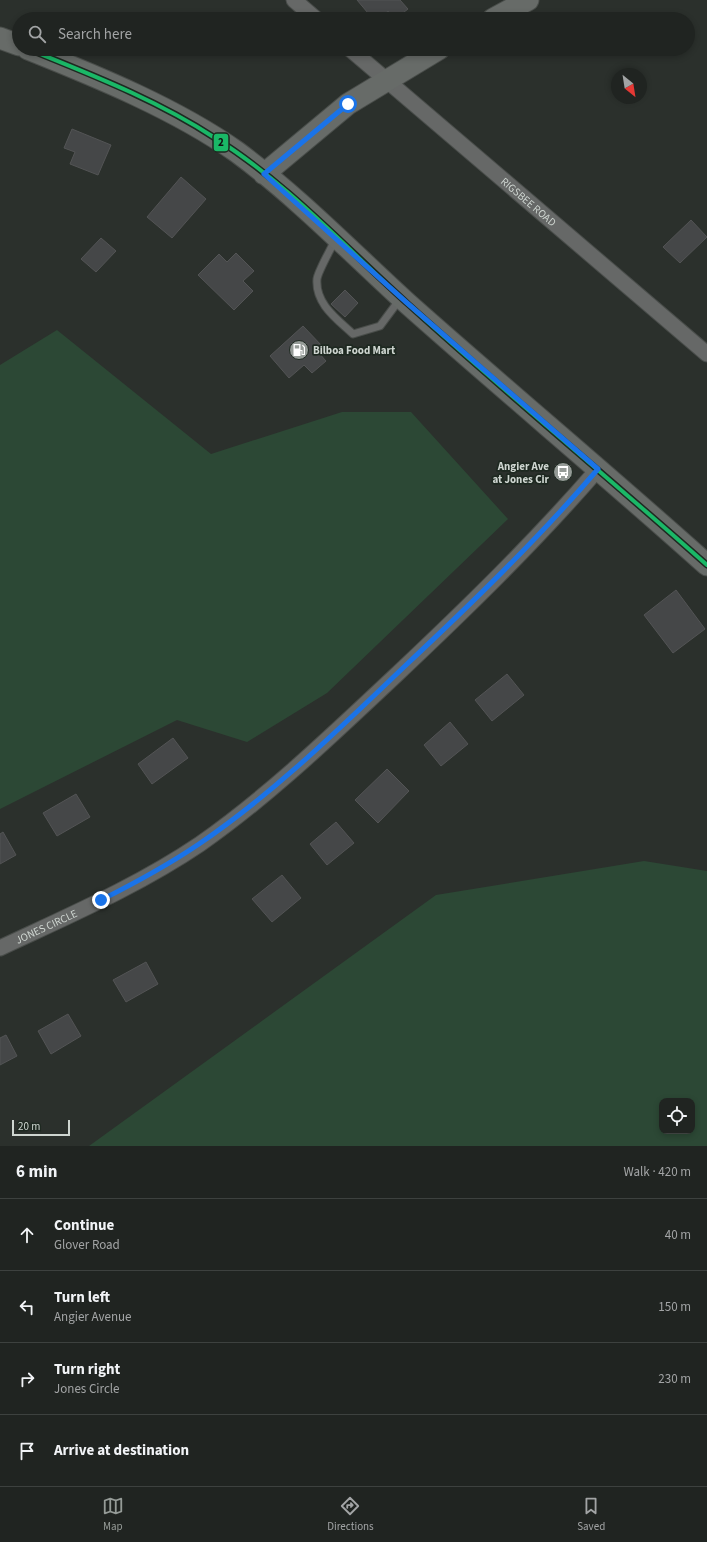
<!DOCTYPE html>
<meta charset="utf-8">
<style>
body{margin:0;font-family:"Source Sans 3",sans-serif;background:#282c2a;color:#f1f3f6}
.controls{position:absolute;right:12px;bottom:12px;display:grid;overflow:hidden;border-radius:8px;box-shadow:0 2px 6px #0003}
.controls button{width:36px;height:36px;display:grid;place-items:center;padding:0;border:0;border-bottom:1px solid #3d413f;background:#202421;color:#f1f3f6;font:20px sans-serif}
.compass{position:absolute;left:611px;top:68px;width:36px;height:36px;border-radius:50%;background:#202421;box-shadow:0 2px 6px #0003;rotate:150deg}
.scale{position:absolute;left:12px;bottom:10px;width:58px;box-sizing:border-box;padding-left:4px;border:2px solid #ced5d0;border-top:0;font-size:11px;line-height:14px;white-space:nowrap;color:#ced5d0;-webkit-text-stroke:3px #1e2921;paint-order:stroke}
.stop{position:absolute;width:12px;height:12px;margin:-9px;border:3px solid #1a73e8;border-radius:50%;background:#fff}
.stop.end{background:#1a73e8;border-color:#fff;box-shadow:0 1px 4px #0008}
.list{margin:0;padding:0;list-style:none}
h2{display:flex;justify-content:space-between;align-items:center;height:52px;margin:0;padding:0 16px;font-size:17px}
h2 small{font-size:13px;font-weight:400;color:#a2a4a5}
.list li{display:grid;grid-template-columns:26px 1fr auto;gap:12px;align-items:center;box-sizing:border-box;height:72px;padding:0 16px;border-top:1px solid #3d413f}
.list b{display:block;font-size:15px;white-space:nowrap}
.list p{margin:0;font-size:13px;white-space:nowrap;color:#a2a4a5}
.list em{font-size:13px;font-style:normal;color:#a2a4a5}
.icon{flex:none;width:22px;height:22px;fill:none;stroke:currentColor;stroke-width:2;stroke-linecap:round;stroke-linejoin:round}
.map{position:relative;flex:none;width:707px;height:1146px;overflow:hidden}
.search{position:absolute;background:#202421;box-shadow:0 2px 6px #0003;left:12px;right:12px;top:12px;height:44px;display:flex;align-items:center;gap:10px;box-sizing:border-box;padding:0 14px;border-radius:22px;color:#a2a4a5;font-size:15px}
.sheet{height:340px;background:#202421}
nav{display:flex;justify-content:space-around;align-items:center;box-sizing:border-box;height:56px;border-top:1px solid #3d413f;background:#202421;font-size:11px;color:#a2a4a5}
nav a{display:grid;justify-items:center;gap:2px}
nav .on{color:#959b97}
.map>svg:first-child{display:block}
.green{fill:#2c4835;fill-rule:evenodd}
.building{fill:#454748;stroke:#535455}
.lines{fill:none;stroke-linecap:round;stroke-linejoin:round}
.lane-casing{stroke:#494d4a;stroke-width:9}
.street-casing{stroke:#494d4a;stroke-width:17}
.secondary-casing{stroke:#494d4a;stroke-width:23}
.lane{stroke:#666867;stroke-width:7}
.street{stroke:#666867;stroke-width:15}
.secondary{stroke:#676b68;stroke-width:21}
.bus-1-casing{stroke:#1e2921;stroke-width:7}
.bus-1{stroke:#1ab867;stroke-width:4}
.route{stroke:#1a73e8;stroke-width:5}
.labels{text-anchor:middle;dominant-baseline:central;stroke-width:3.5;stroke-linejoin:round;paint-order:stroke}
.street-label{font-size:11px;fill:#ced5d0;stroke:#1e2921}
.poi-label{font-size:11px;font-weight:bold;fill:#ced5d0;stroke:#1e2921;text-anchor:start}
.line-badge{stroke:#1e2921;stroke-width:1.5}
.pale-badge-label{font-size:11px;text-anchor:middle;font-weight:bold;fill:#111}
</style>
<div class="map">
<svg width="707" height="1146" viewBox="0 0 707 1146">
<rect width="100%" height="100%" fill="#2b302c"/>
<!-- green -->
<path class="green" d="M57,330L211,454L342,412H411L508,519L327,693L247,742L177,720L0,809V365Z
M644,861L707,871V1146H89L436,895ZM662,1101H692V1131H662Z"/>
<!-- building -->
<path class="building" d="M357,0H400L408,9L395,19L388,11L379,19H373Z
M586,49H601L589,55Z
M72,129L111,145L98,175L70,164L75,152L64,148Z
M181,177L206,199L172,238L147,217Z
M691,220L707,237L680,263L663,247Z
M101,238L116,251L96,272L81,259Z
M236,253L254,271L243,281L253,291L234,310L198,275L219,254L227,262Z
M345,290L358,303L345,317L331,304Z
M303,326L323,347L318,352L326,361L312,373L304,365L289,378L270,356Z
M676,590L705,629L673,653L644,615Z
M507,674L524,695L492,721L475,700Z
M450,722L468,744L441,766L424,745Z
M173,738L188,758L152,784L138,764Z
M387,769L409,791L378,823L355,800Z
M76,794L90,817L57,836L43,813Z
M336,822L354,843L327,865L310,844Z
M3,832L16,855L0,864V834Z
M282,875L301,898L272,922L252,899Z
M146,962L158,984L126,1002L113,980Z
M68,1014L81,1036L51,1054L38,1031Z
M6,1035L17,1056L0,1065V1038Z"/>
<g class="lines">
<!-- lane casing -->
<g class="lane-casing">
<path id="lane" d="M335,240C331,249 318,271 317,279C315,304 337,319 353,334L380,326L400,299"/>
</g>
<!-- street casing -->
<g class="street-casing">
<g id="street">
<path d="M294,0L316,19"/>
<path id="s1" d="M350,49L707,354"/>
<path id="s2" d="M0,948C68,916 138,886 200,844C270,795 332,735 394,677C465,610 534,543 598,469"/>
</g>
</g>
<!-- secondary casing -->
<g class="secondary-casing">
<path id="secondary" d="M493,19L528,0
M0,38L19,45
M28,49C98,77 176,109 237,152C298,197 352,253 408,304C507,392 609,477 707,565
M264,174L348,104L439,49"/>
</g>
<!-- lane -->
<use href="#lane" class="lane"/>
<!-- street -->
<use href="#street" class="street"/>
<!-- secondary -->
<use href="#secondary" class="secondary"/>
<!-- bus-1 casing -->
<g class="bus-1-casing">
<path id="bus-1" d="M28,49C92,75 157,100 215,138C287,183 345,247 408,304C506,393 608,477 707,565"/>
</g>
<!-- bus-1 -->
<use href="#bus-1" class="bus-1"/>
</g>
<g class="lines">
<!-- route -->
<path class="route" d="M101,900C135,883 168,865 199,844C274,793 340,728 405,666C472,603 538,539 598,469L406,302L264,174L348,104"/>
</g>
<!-- icons -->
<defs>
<g id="fuel-disc" transform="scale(1)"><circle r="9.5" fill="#959b97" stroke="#1e2921"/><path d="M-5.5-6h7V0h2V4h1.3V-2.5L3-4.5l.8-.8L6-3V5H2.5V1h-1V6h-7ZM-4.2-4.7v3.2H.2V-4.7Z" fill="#fff"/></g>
<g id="bus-disc" transform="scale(1)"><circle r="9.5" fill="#959b97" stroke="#1e2921"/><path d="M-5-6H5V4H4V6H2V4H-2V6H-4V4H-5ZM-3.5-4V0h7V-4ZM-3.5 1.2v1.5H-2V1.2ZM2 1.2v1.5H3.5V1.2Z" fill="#fff"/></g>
</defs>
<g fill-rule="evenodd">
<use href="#fuel-disc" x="299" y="350"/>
<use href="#bus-disc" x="563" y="472"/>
</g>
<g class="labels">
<!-- street labels -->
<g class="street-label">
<text stroke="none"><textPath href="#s1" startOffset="235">RIGSBEE ROAD</textPath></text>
<text stroke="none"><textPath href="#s2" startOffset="51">JONES CIRCLE</textPath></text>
</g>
<!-- poi labels -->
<g class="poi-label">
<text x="313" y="350">Bilboa Food Mart</text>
<text x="549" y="466" text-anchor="end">Angier Ave<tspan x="549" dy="13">at Jones Cir</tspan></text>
</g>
</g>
<rect class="line-badge" x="213" y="133" width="16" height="19" rx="4" fill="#1ab867"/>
<g class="pale-badge-label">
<text x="221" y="146">2</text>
</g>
</svg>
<div class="controls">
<button><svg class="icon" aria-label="locate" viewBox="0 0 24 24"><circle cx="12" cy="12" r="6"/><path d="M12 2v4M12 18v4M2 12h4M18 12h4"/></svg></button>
</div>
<svg class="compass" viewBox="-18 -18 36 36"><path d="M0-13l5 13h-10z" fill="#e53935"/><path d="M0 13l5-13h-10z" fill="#a2a4a5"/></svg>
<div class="scale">20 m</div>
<div class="stop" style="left:348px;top:104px"></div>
<div class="stop end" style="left:101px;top:900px"></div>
<div class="search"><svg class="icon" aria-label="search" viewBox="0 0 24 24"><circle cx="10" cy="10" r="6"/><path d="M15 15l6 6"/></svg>Search here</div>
</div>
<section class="sheet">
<h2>6 min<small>Walk · 420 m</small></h2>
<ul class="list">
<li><svg class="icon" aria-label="ahead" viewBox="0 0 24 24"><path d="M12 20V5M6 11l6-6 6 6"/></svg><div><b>Continue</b><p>Glover Road</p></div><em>40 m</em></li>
<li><svg class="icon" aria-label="left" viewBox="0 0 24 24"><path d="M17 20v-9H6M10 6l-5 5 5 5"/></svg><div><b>Turn left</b><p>Angier Avenue</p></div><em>150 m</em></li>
<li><svg class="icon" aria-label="right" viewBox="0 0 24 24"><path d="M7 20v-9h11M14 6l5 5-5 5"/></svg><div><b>Turn right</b><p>Jones Circle</p></div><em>230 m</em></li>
<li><svg class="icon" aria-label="arrive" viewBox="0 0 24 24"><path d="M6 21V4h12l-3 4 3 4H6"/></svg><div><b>Arrive at destination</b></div></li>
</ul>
</section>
<nav>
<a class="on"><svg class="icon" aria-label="map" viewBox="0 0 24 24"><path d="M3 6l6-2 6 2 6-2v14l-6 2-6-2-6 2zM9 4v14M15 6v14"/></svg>Map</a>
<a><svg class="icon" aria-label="directions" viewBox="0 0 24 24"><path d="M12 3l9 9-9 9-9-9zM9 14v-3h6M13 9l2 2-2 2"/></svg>Directions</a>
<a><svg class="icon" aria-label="saved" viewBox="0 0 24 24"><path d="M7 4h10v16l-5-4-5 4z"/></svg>Saved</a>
</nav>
